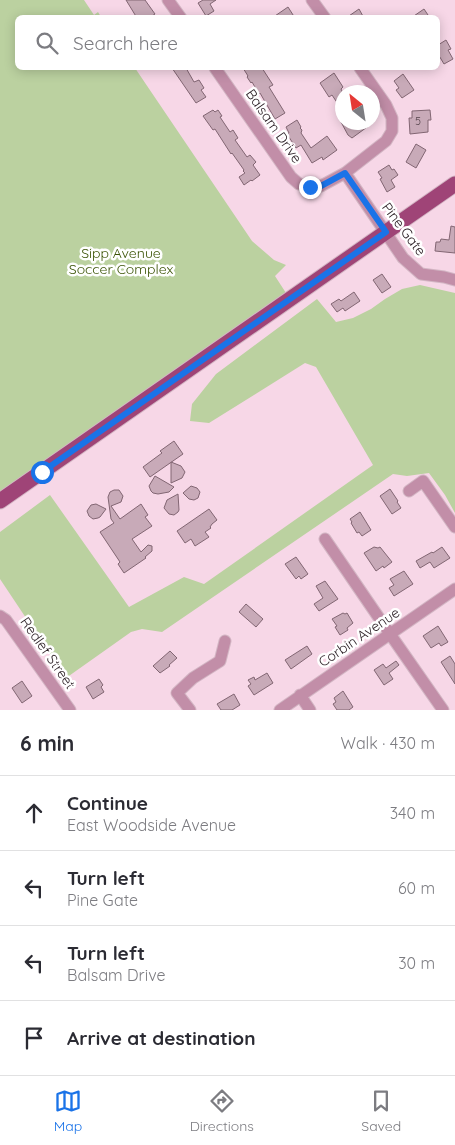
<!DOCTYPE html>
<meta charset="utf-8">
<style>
body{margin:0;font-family:Quicksand,sans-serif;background:#f2f2f3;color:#2b2b33}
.compass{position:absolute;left:335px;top:85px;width:45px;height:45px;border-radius:50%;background:#fff;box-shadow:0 2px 12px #0003;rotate:330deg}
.stop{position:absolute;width:15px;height:15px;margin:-11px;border:4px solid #1a73e8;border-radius:50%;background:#fff}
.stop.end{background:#1a73e8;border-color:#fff;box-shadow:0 1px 5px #0008}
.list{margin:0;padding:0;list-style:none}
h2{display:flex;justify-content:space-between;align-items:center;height:65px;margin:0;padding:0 20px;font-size:21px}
h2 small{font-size:16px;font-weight:400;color:#7c7c81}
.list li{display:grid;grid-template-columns:32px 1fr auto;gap:15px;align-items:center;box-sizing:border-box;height:75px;padding:0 20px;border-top:1px solid #e1e1e2}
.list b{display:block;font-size:19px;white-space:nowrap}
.list p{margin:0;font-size:16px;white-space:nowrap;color:#7c7c81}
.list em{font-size:16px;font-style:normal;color:#7c7c81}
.icon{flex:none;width:28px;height:28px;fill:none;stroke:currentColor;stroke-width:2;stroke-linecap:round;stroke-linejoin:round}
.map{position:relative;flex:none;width:455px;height:710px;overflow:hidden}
.search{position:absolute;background:#fff;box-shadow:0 2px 12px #0003;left:15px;right:15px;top:15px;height:55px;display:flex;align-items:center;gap:12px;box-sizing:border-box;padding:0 18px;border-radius:8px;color:#7c7c81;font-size:19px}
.sheet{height:365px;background:#fff}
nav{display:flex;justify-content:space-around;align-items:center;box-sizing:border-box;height:70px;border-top:1px solid #e1e1e2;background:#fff;font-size:14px;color:#7c7c81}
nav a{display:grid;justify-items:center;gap:2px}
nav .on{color:#1a73e8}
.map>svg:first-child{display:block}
.green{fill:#bbd1a0}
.building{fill:#c8aab8;stroke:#826673}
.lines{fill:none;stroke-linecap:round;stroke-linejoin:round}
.minor-casing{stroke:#d3b6c4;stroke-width:13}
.major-casing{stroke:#d3b6c4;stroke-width:17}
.minor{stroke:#c28ea8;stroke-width:11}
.major{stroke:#9f4477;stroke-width:15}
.route{stroke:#1a73e8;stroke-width:6}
.labels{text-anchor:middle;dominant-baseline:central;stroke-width:5;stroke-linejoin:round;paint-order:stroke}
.number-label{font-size:11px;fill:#54434b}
.street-label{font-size:14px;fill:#2d2127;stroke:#fff}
.park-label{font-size:14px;fill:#395203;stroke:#fff}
</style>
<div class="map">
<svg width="455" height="710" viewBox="0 0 455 710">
<rect width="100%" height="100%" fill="#f7d7e7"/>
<!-- green -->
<path class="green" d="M0,0H84L94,15L98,12L101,17L18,18V68H135L252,241L274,260L286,265L275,276L286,293L0,494Z
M420,285L455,293V513L445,495L429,473L407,476L393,474L162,632L142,629L131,632L66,678L0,579V532L50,495L129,607L184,577L204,584L373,465L316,367L305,363L209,423L190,421L192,404L216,374L317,299L336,322L353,318L371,309L385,299L402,289Z"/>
<!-- building -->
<path class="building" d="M126,0H145L155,14L149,18H137Z
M203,0H216L210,4L214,11L206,16L198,3Z
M288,7L295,18H272Z
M359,9L364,18H346Z
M424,9L430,18H411Z
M446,40L451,49L448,50L453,59L444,64L438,54V45Z
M172,68H186L194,82L199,80L204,88L201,90L206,97L196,103Z
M243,68H262L273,85L269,87L285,113L275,119L260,93L259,94L252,82L251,83L247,77L248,76Z
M334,73L343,87L341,89L342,91V110L332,95L329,97L320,83Z
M403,74L414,90L402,98L396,90L399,88L394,81Z
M213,110L215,112L218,110L222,116L220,117L230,132L233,130L238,138L235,140L247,157L250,155L256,162L253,165L260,175L252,181L251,180L244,185L239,177L245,173L243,171L244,170L232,153L231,154L215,129L213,130L203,116Z
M430,110L431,120H428V132L410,134L409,118H412V111Z
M297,120L301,127L300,128L302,130L301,133L311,148L327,136L337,150L323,160L322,157L312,163L301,145L296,148L287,134L289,133L286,127Z
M341,122H374L352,138L348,135Z
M416,144L426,150L416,168L406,162Z
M389,165L392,170L394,169L398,175L391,180L395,187L387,192L380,179L382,178L378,172Z
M451,226L455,227V253L435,251L436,242H440L441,239L449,240Z
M382,274L391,287L382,293L373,280Z
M354,292L360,301L345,311L343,308L337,312L331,304L339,299L341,301Z
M174,441L183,454L150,477L143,467L162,453L160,451Z
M171,462L181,466L185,472L182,478L171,483Z
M155,476L174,487L169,492L158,494L153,493L151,491L149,486Z
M191,486L197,488L200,492L198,498L194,500L189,499L183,493Z
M390,489L398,501L397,502L401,508L392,514L380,496Z
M114,490H119L123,496L121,502L111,506L120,519L141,504L148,515L145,517L152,526L132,539L141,552L148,545L152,546V551L145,557L146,558L124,573L118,564L120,562L100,532L114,523L111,519L108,497L110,492Z
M178,494L179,510L178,512L174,515L169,514L164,508L167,500Z
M96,504L106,509L100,517L98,518L93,519L89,516L87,511L91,505Z
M209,509L217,520L212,524L210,527L211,528L205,532L209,537L195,546L191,539L185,543L177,531Z
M360,512L371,530L362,536L359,532L357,533L351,523L352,522L350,519Z
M374,547L378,548L380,547L392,562L384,568L383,566L376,571L364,553Z
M442,547L450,558L434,568L430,562L420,568L416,561L432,552L433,553Z
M296,557L308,574L301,579L299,576L296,579L285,564Z
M404,571L413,584L394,596L389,588L394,585L390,579Z
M325,581L338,599L319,611L314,604L323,598L316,586Z
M246,604L263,619L256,627L239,612Z
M343,613L345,614L347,613L353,623L347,628L348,630L340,635L335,627L337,626L332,619Z
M438,626L448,642L441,646L439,643L431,648L423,636Z
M307,646L312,654L291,669L285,660Z
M170,651L177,658L169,665L170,666L160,673L153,666Z
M450,656L455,664V684L441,662Z
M396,661L399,665L389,673L393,679L384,685L374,670L383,664L386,668Z
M267,673L273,683L254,695L248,686L251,684L248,680L254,677L255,680Z
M99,679L103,685L101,687L104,692L93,699L86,687Z
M22,681L32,696L22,703L12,688Z
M343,691L353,707L349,710H337L333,704L336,702L334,698Z
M234,694L240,705L232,710H221L217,704Z"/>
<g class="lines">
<!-- minor casing -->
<g class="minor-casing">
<path id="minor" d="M168,0L181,18
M312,0L325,18
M215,68L291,177L299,184L310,187L321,186L345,173L386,141L392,131V118L386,105L360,68
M345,173L403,258L421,274L444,277L455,280
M409,491L423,481L455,527
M325,539L390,634L443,710
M0,616L6,620L70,710
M300,695L310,710
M190,710L177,693L193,678L220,661L225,641
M280,710L455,589"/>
</g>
<!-- major casing -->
<g class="major-casing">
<path id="major" d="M0,501L455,184"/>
</g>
<!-- minor -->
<use href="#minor" class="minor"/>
<!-- major -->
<use href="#major" class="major"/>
</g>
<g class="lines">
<!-- route -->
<path class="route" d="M42,472L386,232L345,173L321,186L310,187"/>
</g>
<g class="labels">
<!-- number labels -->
<g class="number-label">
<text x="418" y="121">5</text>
</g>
<!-- street labels -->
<g class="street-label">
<text transform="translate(274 126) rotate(55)">Balsam Drive</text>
<text transform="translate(404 229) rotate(53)">Pine Gate</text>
<text transform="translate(359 637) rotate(-34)">Corbin Avenue</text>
<text transform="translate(48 653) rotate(55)">Redlef Street</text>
</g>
<!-- park labels -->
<g class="park-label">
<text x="121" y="253">Sipp Avenue<tspan x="121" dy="16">Soccer Complex</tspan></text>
</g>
</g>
</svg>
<svg class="compass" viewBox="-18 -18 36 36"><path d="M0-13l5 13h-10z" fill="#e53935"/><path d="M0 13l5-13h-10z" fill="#7c7c81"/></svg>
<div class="stop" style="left:42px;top:472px"></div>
<div class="stop end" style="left:310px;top:187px"></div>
<div class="search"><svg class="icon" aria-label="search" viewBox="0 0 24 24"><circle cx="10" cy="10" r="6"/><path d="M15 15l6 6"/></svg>Search here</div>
</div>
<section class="sheet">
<h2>6 min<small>Walk · 430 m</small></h2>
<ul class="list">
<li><svg class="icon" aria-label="ahead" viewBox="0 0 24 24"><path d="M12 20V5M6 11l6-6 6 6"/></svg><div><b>Continue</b><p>East Woodside Avenue</p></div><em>340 m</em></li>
<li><svg class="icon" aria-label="left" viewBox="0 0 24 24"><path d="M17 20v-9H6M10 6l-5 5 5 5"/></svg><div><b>Turn left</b><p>Pine Gate</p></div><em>60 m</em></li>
<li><svg class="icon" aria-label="left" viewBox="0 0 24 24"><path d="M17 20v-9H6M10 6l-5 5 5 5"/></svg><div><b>Turn left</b><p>Balsam Drive</p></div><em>30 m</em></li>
<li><svg class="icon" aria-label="arrive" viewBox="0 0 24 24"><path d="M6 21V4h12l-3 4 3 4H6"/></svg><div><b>Arrive at destination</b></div></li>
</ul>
</section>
<nav>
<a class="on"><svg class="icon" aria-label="map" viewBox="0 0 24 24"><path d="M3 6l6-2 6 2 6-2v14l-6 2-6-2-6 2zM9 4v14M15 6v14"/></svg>Map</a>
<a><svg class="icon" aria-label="directions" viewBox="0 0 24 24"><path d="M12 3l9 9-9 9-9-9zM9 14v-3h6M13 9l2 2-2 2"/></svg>Directions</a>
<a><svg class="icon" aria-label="saved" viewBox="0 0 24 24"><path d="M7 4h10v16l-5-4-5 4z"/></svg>Saved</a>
</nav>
